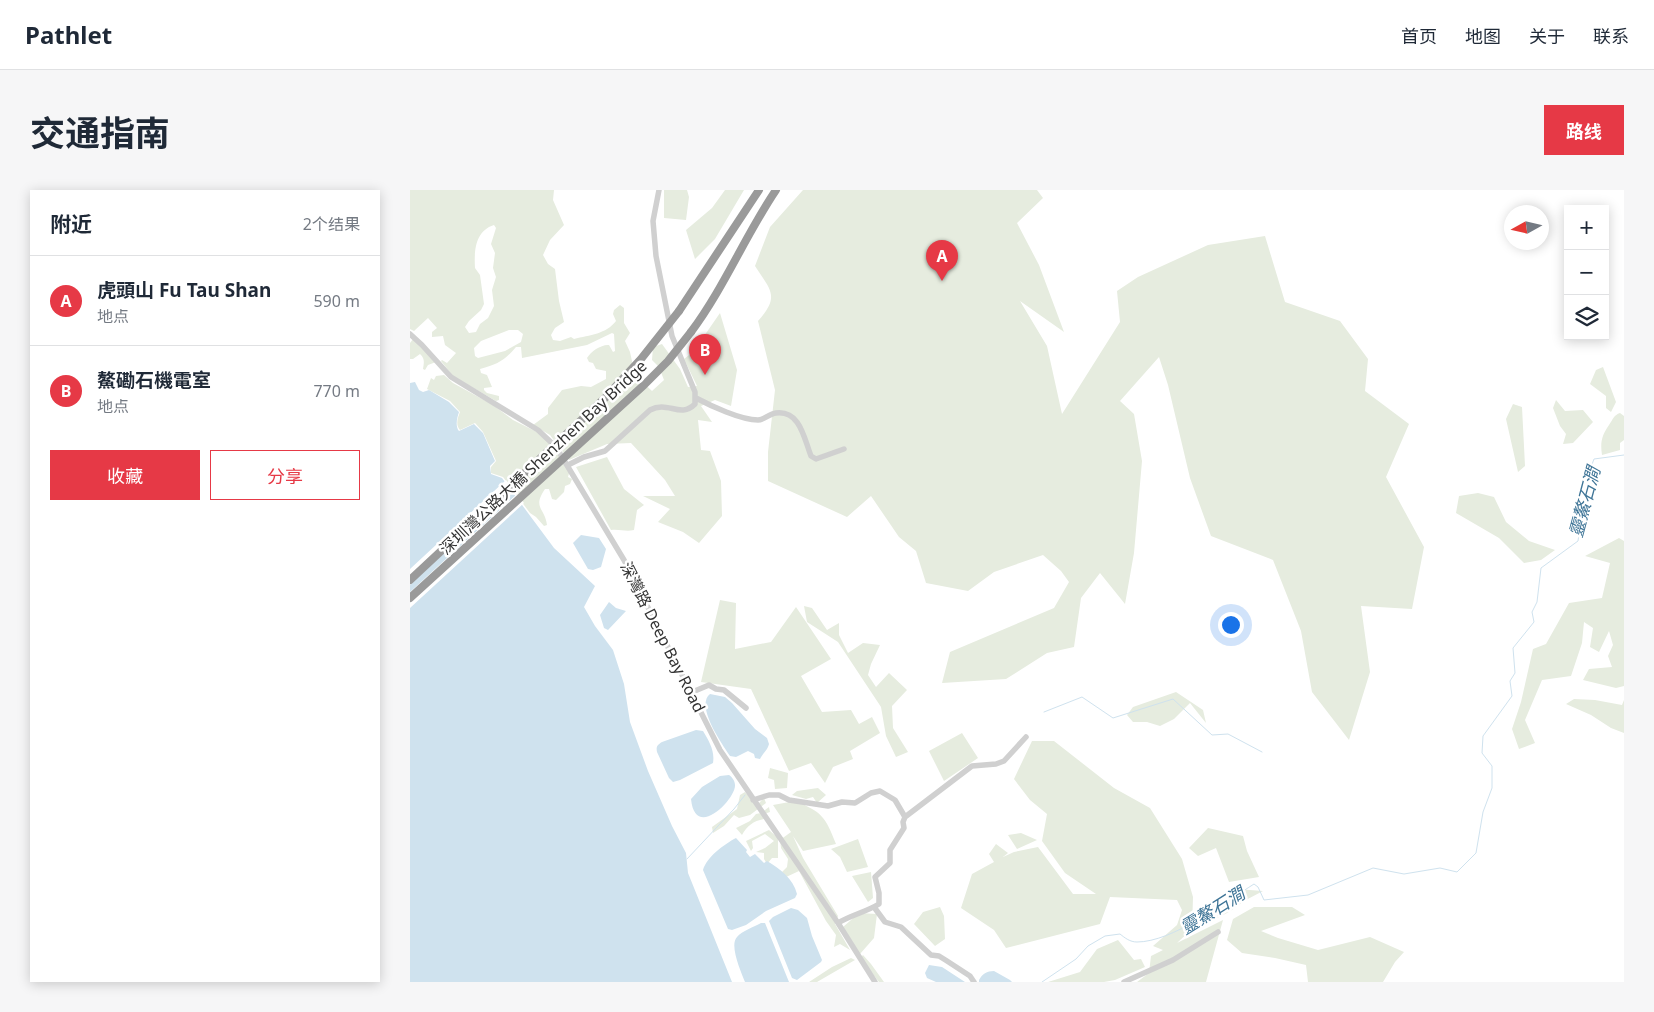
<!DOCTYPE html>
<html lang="zh">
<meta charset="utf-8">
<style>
body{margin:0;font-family:"Noto Sans","Noto Sans SC",sans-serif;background:#f6f6f7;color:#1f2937}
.controls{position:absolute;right:15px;top:15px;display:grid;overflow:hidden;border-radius:0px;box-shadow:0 2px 12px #0003}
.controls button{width:45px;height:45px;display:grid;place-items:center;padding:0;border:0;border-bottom:1px solid #e0e1e3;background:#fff;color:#1f2937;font:25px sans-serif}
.compass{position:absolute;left:1094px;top:15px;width:45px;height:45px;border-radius:50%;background:#fff;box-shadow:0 2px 12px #0003;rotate:262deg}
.you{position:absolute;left:820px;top:434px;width:18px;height:18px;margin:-12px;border:4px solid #fff;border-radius:50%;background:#1a73e8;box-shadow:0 0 0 8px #1a73e833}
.badge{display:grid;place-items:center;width:32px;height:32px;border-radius:50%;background:#e63946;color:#fff;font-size:16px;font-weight:700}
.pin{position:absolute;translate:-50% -41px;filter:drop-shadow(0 1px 2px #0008)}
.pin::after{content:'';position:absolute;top:26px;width:18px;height:15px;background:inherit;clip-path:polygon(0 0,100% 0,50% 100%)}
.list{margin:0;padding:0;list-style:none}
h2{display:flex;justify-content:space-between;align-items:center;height:65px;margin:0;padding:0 20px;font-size:21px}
h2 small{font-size:16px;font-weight:400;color:#747a83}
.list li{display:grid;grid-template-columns:32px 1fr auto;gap:15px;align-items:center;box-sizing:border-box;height:90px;padding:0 20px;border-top:1px solid #e0e1e3}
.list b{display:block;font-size:19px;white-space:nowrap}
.list p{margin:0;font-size:16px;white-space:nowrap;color:#747a83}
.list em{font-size:16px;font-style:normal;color:#747a83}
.actions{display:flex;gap:10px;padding:15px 20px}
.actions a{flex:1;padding:11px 0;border:1px solid #e63946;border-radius:0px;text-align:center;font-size:18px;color:#e63946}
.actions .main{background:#e63946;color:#fff}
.icon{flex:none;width:28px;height:28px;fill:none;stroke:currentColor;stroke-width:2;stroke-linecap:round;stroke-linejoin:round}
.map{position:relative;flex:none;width:1214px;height:792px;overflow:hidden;border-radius:0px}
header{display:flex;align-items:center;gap:30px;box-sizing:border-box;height:70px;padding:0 25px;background:#fff;border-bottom:1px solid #e0e1e3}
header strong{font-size:24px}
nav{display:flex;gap:28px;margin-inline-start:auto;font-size:18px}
.intro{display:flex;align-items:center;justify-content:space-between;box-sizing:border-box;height:120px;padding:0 30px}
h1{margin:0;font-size:35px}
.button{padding:12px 22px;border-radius:0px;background:#e63946;color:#fff;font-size:18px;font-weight:700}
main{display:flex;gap:30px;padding:0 30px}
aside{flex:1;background:#fff;border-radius:0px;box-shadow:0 2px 12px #0003}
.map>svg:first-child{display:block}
.green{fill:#e6ecdf;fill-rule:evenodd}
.water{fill:#cfe2ee}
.pier{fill:#fff}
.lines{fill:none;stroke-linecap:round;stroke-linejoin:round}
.stream{stroke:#cfe2ee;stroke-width:1}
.minor{stroke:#d0d0d0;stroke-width:5.5}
.highway{stroke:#9a9a9a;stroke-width:8}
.highway-bridge{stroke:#9a9a9a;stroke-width:8}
.labels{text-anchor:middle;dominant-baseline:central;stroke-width:5;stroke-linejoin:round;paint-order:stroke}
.street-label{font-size:16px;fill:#333;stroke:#fff}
.water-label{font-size:18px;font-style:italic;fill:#3f7597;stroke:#fff}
</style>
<header>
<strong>Pathlet</strong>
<nav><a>首页</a><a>地图</a><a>关于</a><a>联系</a></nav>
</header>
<div class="intro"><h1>交通指南</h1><a class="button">路线</a></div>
<main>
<aside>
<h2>附近<small>2个结果</small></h2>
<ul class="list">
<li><span class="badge">A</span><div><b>虎頭山 Fu Tau Shan</b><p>地点</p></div><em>590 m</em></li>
<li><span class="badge">B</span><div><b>鰲磡石機電室</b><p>地点</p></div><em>770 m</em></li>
</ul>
<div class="actions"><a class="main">收藏</a><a>分享</a></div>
</aside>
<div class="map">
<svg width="1214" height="792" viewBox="0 0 1214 792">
<rect width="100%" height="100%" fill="#fff"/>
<!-- green -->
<path class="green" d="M0,0H144L143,10L154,35L140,50L133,65L138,74L145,79L149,111L154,132L145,138L141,145L143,150L150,151L161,147L164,149C180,145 196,144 206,131L203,124L204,120L210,115L214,118V133L220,143L215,151L220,162L225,185L242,201L254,190L249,177L242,170L243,157L252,154L270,179L278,197L287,196L274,169L283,162L310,123L327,180L321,216L305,210L291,216L302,232L288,230L291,260L300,261L311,291L312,326L289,353L273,342L248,332L260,319L233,306H265L255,290L221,253L197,254L159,270L140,245L123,235L138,224V218L152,200L171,196L181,197L196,189V181L186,179L183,173L179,172L177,168C181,161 192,154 199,155L203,162L205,161L204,144L202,143L177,155L112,168L111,157H106C94,171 88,174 70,179L71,183L77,185L82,197L74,198V200L77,203L89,206V210L86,211L43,186L31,171L32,170L37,173L46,163L35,155L33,146L22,147V142L27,138L18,128L4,141L0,139ZM84,35L86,38L81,54L85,63L83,78L86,87L82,100L84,116L78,128L70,134L66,142L59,143L55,137L59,131L71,120L74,114L70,85L65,78C64,61 65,41 84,35ZM99,140H108L113,144L111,152L95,161L68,168L65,166L64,158L71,151Z
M254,0H277L279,7L276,30L254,28Z
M315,0H334L305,49L285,69L276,40L302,18Z
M393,0H627L633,8L607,33L629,75L654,142L610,111L637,156L652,224L710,132L707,101L728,87L798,55L855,46L875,112L930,131L958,169L955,201L999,234L976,287L1014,357L1002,419L951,416L960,482L939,550L902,502L891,441L863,370L801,346L780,288L758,195L749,167L710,211L724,224L732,271L724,363L715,414L690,383L671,408L664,457L637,463L596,489L532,493L540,462L644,418L659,392L651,381L633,365L584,382L558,401L516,393L506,361L489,347L461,306L437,327L358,291V262L365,200L348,131C370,106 361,101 345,76L360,37Z
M3,149L26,172L18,175L15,180L13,179C14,172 15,169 10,164L3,169H0V153Z
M1193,177L1206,212L1201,222L1196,218V206L1180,194L1186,180Z
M34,185L43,193L83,215L103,230L127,242L145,258L160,280L158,287L162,289L160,294L155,296L154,302L146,310L142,309L139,299H135C122,318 135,318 137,335L134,336L126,327L120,323L93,287L81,283V277L86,271L73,242L65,233L50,240C45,235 48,227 50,222L40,211L17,199L21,188L24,190L26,186Z
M1146,210L1155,221L1173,220L1183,232L1163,253L1153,254L1156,244L1150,236L1143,218Z
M1103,214L1112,217L1115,276L1108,282L1096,229Z
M1210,223L1214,226V250L1210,253V260L1192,265C1190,252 1192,245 1199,235C1203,229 1204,225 1210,223Z
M197,267L214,299L234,315L227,320L224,340C216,342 210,339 201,340L166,277Z
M1068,303L1084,307L1096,332L1119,351L1145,360L1131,370L1114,373L1089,348L1046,323L1049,306Z
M1209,348L1214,351V496L1206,498L1173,490L1179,479L1202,477L1198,466L1203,455L1199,441L1189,462L1180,457L1183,438L1174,432L1172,453L1161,486L1132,490L1115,530L1125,553L1109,559L1102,539L1111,512L1123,459L1136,454L1159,413L1192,408L1200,373L1175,366Z
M310,410L326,413L325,459L361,452L386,417L421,469L391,486L412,522L441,520L449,534L462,527L470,543L440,561L443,569L423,577L415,593L401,573L379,581L341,499L291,492Z
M394,416L402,418L417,440L429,433V445L438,463L453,453L470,455L461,474L458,485L466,497L479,483L497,500L482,516L483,538L498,562L486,567L476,546L471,517L428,452L397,432Z
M766,502L793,520L796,533L780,513L764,529L750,536L737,532H723L717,525L723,517Z
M1164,509L1185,510L1212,515L1214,510V543L1201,538L1181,525L1156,514Z
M552,543L568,568L534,591L519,561Z
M622,551H644L704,598L740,618L772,669L783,707L782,739L767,753L813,730L796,792H727L739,783L741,766L753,760L743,756L767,735L772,720L767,710L700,707L690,734L596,758L584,740L551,718L562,684L584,672L579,664L586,654L598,663L593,667L604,662L628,657L663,704H686L655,683L632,651L637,624L620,610L604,589Z
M360,578L378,583L377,598L365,599L364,590L358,588Z
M408,598L416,605L407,613L403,607L396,609L382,605L387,601Z
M335,602L347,615L354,608L356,613L340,625L329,628L324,625L314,636L303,643L302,637L327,619L330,605Z
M385,611C412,622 415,626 426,654L393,661L383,646L393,668L428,726L425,734L440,760L430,754L424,757L426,745L416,731L389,681L374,688L370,684L377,677L378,669L371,658L370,650L381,642L363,615Z
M359,617L360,622L354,624V629C343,631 337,636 332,645L326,638L340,631L346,624L351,623Z
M798,638L833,646L837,661L849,687L819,692L806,658L788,666L779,658Z
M359,640L368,648V668H362L357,674L354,669V663L346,662L355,658L364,651L355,644L342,651L343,658L341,661L336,651Z
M611,643L627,650L607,659L598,645Z
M448,649L458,677L437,682L430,667L421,659Z
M461,682L463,708L458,712L442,686Z
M826,699L853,701L834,711L819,722L807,728H793L798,713Z
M530,717L534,726L535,749L525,756L504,734L513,722Z
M844,717H882L895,725L851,741L868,748L908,760L960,747L994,762L985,772L973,792H898L896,775L865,768L832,763L817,750L823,729Z
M449,723L467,724L464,748L450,764L433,737Z
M708,750L724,770L731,769L735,777L705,790L694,792H638L670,782L687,759Z
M453,765L461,774L474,792H469L450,768Z
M441,768L445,770L407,792H399L422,777Z"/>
<!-- water -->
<path class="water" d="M5,192L9,200L13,202L19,200L39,212L49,222C47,228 45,236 49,241L64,234L73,243L85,271L80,276L81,284L92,288L144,358L185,396L174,417L185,436L203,460L214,494L220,532L238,581L262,636L276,663L278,683L322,792H0V193Z
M171,345L189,348L196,359L191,377L183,380L178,379L163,353Z
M199,412L206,418L216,421L198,440L194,438L190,425Z
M300,504L315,507L322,513L345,539L357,548L359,554C357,561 353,563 350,569L345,568L344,564L338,561L326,567L320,566C312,554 285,516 300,504Z
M286,540L293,541C299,551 305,561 303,573L270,590L263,592L259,588L247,562C246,557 247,555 252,552Z
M319,585C322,587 325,591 325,595C326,609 285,651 281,609L292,597L310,586Z
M326,648L337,660L336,662L340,667L345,664L354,673L357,671C370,679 383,688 387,704L385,708L356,721L336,735L322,740L318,739L293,680C297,667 313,655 326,648Z
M381,718L388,720L397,728L402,746L412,770L411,772L387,790L382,788L359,731L363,727Z
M351,733H355L379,792H335C331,782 319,755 327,747C332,741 344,737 351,733Z
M519,775L532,777L555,792H526L517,788L515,783Z
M584,781L600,790L602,792H569V790C572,784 577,781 584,781Z"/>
<!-- pier -->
<path class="pier" d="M96,290L103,299L0,395V379Z
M107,304L114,313L0,418V402Z"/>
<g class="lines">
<!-- stream -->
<path class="stream" d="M634,522L672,507L703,528L763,509L802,545L818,544L852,562
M277,669L324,619L335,605
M632,792L666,769L678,756L695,746L710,744C715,748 720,752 727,752C762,752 814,713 844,694L848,697L854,710L898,705L963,678L994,684L1030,678L1047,682L1066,663L1073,622L1082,598V576L1072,563L1073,546L1102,506L1100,491L1105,483L1103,458L1124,432L1122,422L1127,412L1131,378L1168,351L1177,288L1184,269L1214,265"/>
<!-- minor -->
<path class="minor" d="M0,144L12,155L41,187L128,240L146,257L214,370L310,560L428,733L465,792
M286,208C301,216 331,230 348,230C354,230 359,224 366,223C390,220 394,248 401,266L406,269L434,259
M158,275L174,267L195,261L240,220C258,210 270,229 285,214V202L262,146L246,66L243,31L249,0
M280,503L299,495L306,499L314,500L336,518
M343,610L359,605H369L379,610L418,616L432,612L445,613L461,603L470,601L485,610L495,627
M464,717L475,732L491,737L521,765L529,766L537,771L560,786L564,792
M428,733C441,725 456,722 469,714V703L465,687L480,673V660L494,638L493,632L495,627L562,576L586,574L594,571L616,547
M714,792L763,770L808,742"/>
<!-- highway -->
<path class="highway" d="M269,121L349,0
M281,142C314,98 335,46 366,0"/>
<!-- highway-bridge -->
<path class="highway-bridge" d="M0,390L195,208L231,169L269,121
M0,408L234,195L258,171L281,142"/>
</g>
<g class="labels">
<!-- street labels -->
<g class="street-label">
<text transform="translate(133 267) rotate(-43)">深圳灣公路大橋 Shenzhen Bay Bridge</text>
<text transform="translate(253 447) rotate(63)">深灣路 Deep Bay Road</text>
</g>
<!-- water labels -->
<g class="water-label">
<text transform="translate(1174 312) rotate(-75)">靈鰲石澗</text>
<text transform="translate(802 720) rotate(-32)">靈鰲石澗</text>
</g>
</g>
</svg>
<div class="controls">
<button>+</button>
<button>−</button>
<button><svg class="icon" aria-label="layers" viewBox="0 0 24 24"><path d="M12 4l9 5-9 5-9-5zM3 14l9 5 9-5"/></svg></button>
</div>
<svg class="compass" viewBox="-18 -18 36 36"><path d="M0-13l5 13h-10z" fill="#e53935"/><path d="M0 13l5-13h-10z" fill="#747a83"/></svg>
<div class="you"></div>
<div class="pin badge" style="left:532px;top:91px">A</div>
<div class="pin badge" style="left:295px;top:185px">B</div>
</div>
</main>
